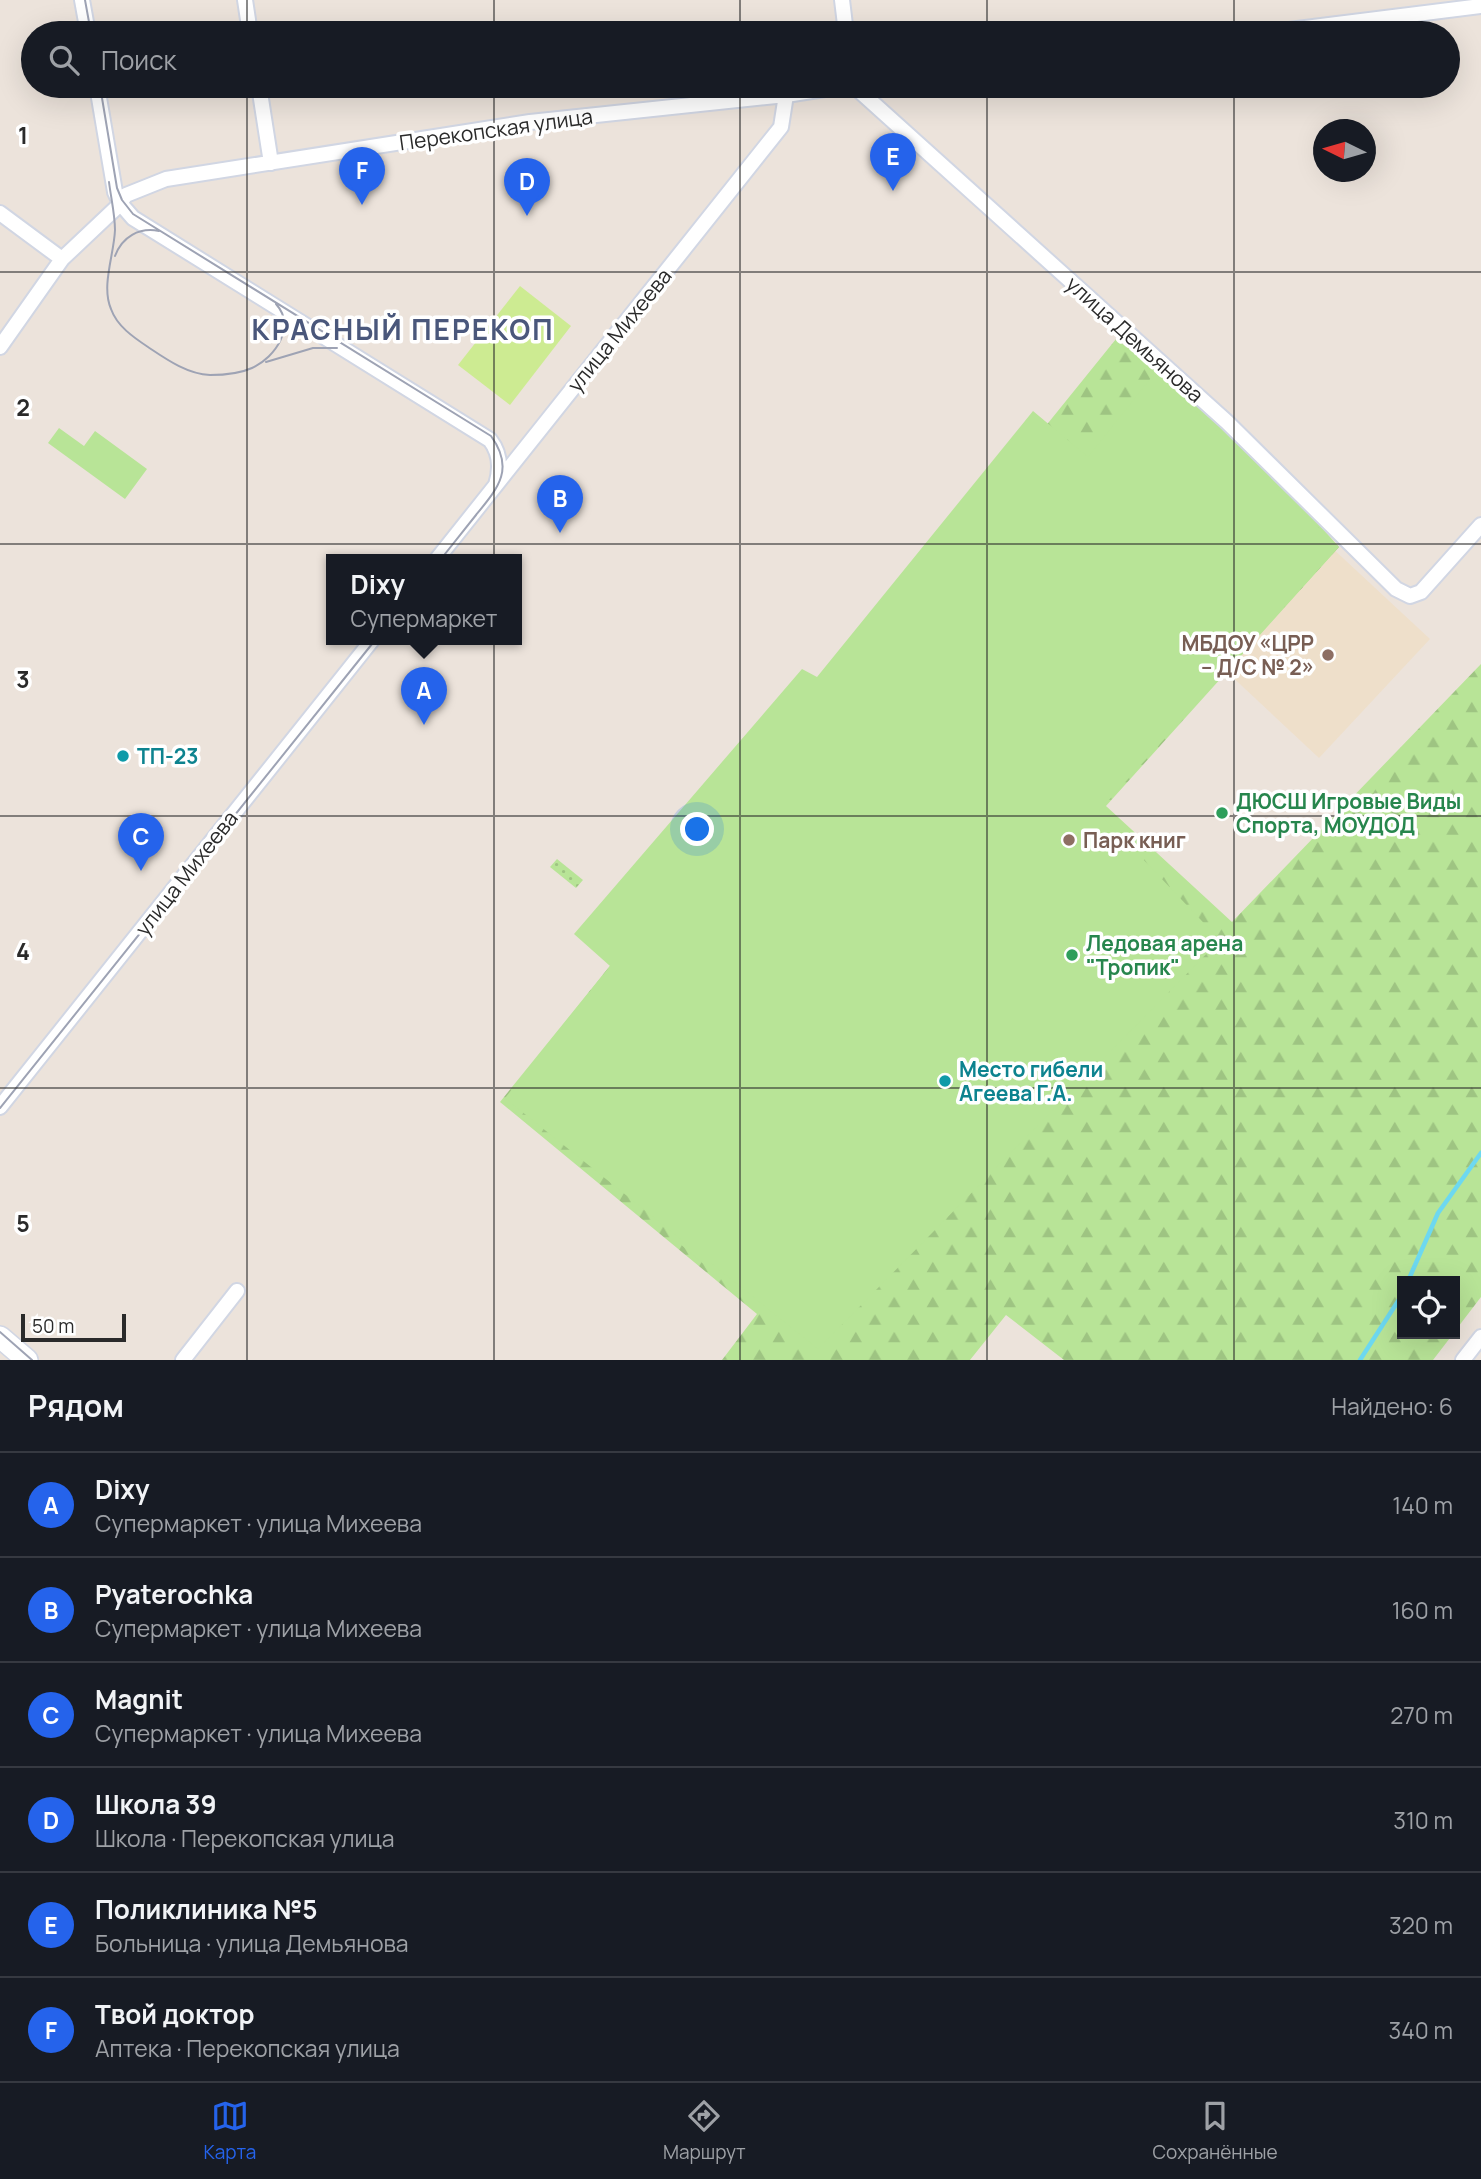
<!DOCTYPE html>
<html lang="ru">
<meta charset="utf-8">
<style>
body{margin:0;font-family:Manrope,sans-serif;background:#20242c;color:#f1f3f6}
.controls{position:absolute;right:21px;bottom:21px;display:grid;overflow:hidden;border-radius:0px;box-shadow:0 7px 28px #0002}
.controls button{width:63px;height:63px;display:grid;place-items:center;padding:0;border:0;border-bottom:2px solid #363941;background:#171b24;color:#f1f3f6;font:35px sans-serif}
.compass{position:absolute;left:1313px;top:119px;width:63px;height:63px;border-radius:50%;background:#171b24;box-shadow:0 7px 28px #0002;rotate:275deg}
.scale{position:absolute;left:21px;bottom:18px;width:105px;box-sizing:border-box;padding-left:7px;border:4px solid #2a2a2a;border-top:0;font-size:19px;line-height:24px;white-space:nowrap;color:#2a2a2a;-webkit-text-stroke:5px #fff;paint-order:stroke}
.you{position:absolute;left:698px;top:830px;width:24px;height:24px;margin:-18px;border:5px solid #fff;border-radius:50%;background:#1a73e8;box-shadow:0 0 0 10px #1a73e833}
.badge{display:grid;place-items:center;width:46px;height:46px;border-radius:50%;background:#2563eb;color:#fff;font-size:23px;font-weight:700}
.pin{position:absolute;translate:-50% -58px;filter:drop-shadow(0 2px 4px #0008)}
.pin::after{content:'';position:absolute;top:37px;width:24px;height:21px;background:inherit;clip-path:polygon(0 0,100% 0,50% 100%)}
.popup{position:absolute;left:326px;top:554px;width:196px;height:91px;box-sizing:border-box;display:grid;place-content:center;border-radius:0px;background:#171b24;filter:drop-shadow(0 2px 5px #0005);font-size:23px;white-space:nowrap;color:#9ea1a6}
.popup b{font-size:26px;color:#f1f3f6}
.popup::after{content:'';position:absolute;left:50%;top:100%;margin-left:-14px;border:14px solid transparent;border-top-color:#171b24}
.list{margin:0;padding:0;list-style:none}
h2{display:flex;justify-content:space-between;align-items:center;height:91px;margin:0;padding:0 28px;font-size:30px}
h2 small{font-size:23px;font-weight:400;color:#9ea1a6}
.list li{display:grid;grid-template-columns:46px 1fr auto;gap:21px;align-items:center;box-sizing:border-box;height:105px;padding:0 28px;border-top:2px solid #363941}
.list b{display:block;font-size:26px;white-space:nowrap}
.list p{margin:0;font-size:23px;white-space:nowrap;color:#9ea1a6}
.list em{font-size:23px;font-style:normal;color:#9ea1a6}
.icon{flex:none;width:38px;height:38px;fill:none;stroke:currentColor;stroke-width:2;stroke-linecap:round;stroke-linejoin:round}
.map{position:relative;flex:none;width:1481px;height:1360px;overflow:hidden}
.search{position:absolute;background:#171b24;box-shadow:0 7px 28px #0002;left:21px;right:21px;top:21px;height:77px;display:flex;align-items:center;gap:18px;box-sizing:border-box;padding:0 24px;border-radius:38px;color:#9ea1a6;font-size:26px}
.sheet{height:721px;background:#171b24}
nav{display:flex;justify-content:space-around;align-items:center;box-sizing:border-box;height:98px;border-top:2px solid #363941;background:#171b24;font-size:19px;color:#9ea1a6}
nav a{display:grid;justify-items:center;gap:4px}
nav .on{color:#2563eb}
.map>svg:first-child{display:block}
.education{fill:#eedfca}
.grass{fill:url(#grass-dots)}
.forest{fill:url(#forest-firs)}
.park{fill:#b8e497}
.pitch{fill:#cdeb92}
.lines{fill:none;stroke-linecap:round;stroke-linejoin:round}
.stream{stroke:#6dd8f0;stroke-width:4.5}
.street-casing{stroke:#d1d6e3;stroke-width:18}
.secondary-casing{stroke:#d1d6e3;stroke-width:24}
.street{stroke:#fff;stroke-width:14}
.secondary{stroke:#fff;stroke-width:21}
.tram{stroke:#9ea3b4;stroke-width:2}
.grid{fill:none;stroke:#2a2a2a;stroke-width:2;stroke-opacity:0.55}
.education-dot{fill:#8d6e63;stroke:#fff;stroke-width:2.5}
.culture-dot{fill:#0f9aa8;stroke:#fff;stroke-width:2.5}
.leisure-dot{fill:#2e9e5b;stroke:#fff;stroke-width:2.5}
.labels{text-anchor:middle;dominant-baseline:central;stroke-width:7;stroke-linejoin:round;paint-order:stroke}
.street-label{font-size:21px;fill:#2a2a2a;stroke:#fff}
.education-label{font-size:21px;font-weight:bold;fill:#785e54;stroke:#fff;text-anchor:end}
.culture-label{font-size:21px;font-weight:bold;fill:#0d838f;stroke:#fff;text-anchor:start}
.leisure-label{font-size:21px;font-weight:bold;fill:#27864d;stroke:#fff;text-anchor:start}
.district-label{font-size:28px;font-weight:bold;letter-spacing:2px;fill:#4a577b;stroke:#fff}
.grid-label{font-size:23px;text-anchor:middle;font-weight:bold;fill:#2a2a2a;stroke:#fff;stroke-width:7;stroke-linejoin:round;paint-order:stroke}
</style>
<div class="map">
<svg width="1481" height="1360" viewBox="0 0 1481 1360">
<defs>
<pattern id="grass-dots" width="8" height="8" patternUnits="userSpaceOnUse" patternTransform="scale(1.75)"><rect width="8" height="8" fill="#b8e497"/><path d="M2 2h.1M6 6h.1" fill="none" stroke="#9ec482" stroke-width="1.8" stroke-linecap="round"/></pattern>
<pattern id="forest-firs" width="22" height="20" patternUnits="userSpaceOnUse" patternTransform="scale(1.75)"><rect width="22" height="20" fill="#b8e497"/><path d="M5 1l3.5 6h-7zM16 11l3.5 6h-7z" fill="#9ec482"/></pattern>
</defs>
<rect width="100%" height="100%" fill="#ece3db"/>
<!-- education -->
<path class="education" d="M1330,546L1430,639L1319,758L1227,672Z"/>
<!-- grass -->
<path class="grass" d="M557,859L583,880L576,888L550,867Z"/>
<!-- forest -->
<path class="forest" d="M1116,339L1227,422L1339,547L1106,806L1232,922L1481,664V1297L1455,1331V1281H1402V1334H1453L1433,1360H1064L1006,1315L970,1360H722L757,1314L500,1102Z"/>
<!-- park -->
<path class="park" d="M1155,373L1339,547L1098,812L1220,940L818,1349L711,1263L707,1267L679,1243L682,1240L505,1098L610,966L574,934L802,669L817,677L1033,411L1088,457Z
M59,428L84,446L95,431L147,469L125,499L48,443Z"/>
<!-- pitch -->
<path class="pitch" d="M520,286L571,326L510,405L458,365Z"/>
<g class="lines">
<!-- stream -->
<path class="stream" d="M1408,1281L1438,1213L1481,1153
M1360,1360L1402,1295"/>
<!-- street casing -->
<g class="street-casing">
<path id="street" d="M82,0L88,33
M245,0L250,33
M842,0L846,33
M1265,33L1481,6
M97,86L115,192L120,203L133,218L490,440C501,454 501,469 496,485
M259,86L271,163
M854,86L1227,422L1396,589L1410,596L1421,592L1481,525
M0,213L62,259
M0,347L62,259L116,208L126,195L166,179L530,122L786,95L844,86
M437,559L781,127L786,95
M0,1107L373,639
M183,1360L237,1291
M1463,1360L1481,1337"/>
</g>
<!-- secondary casing -->
<g class="secondary-casing">
<path id="secondary" d="M0,1337L27,1360"/>
</g>
<!-- street -->
<use href="#street" class="street"/>
<!-- secondary -->
<use href="#secondary" class="secondary"/>
<!-- tram -->
<path class="tram" d="M85,0L91,33
M100,86L117,188L122,200L133,214L491,436C515,469 498,488 476,515C465,529 453,544 441,559
M109,182C111,198 115,215 115,230C114,255 101,286 111,309C117,326 133,337 148,347C166,359 187,374 210,375C223,375 241,373 252,368C276,357 296,326 276,304
M115,256C122,237 139,227 159,231
M266,362L313,348H337
M0,1108L376,639
M0,1332L32,1360"/>
</g>
<!-- grid -->
<path class="grid" d="M247,0V33M494,0V33M740,0V33M987,0V33M1234,0V33M247,86V1360M494,86V1360M740,86V1360M987,86V1360M1234,86V1360M0,272H1481M0,544H1481M0,816H1481M0,1088H1481"/>
<!-- markers -->
<g class="education-dot">
<circle cx="1328" cy="655" r="7"/>
<circle cx="1069" cy="840" r="7"/>
</g>
<g class="culture-dot">
<circle cx="123" cy="756" r="7"/>
<circle cx="945" cy="1081" r="7"/>
</g>
<g class="leisure-dot">
<circle cx="1222" cy="813" r="7"/>
<circle cx="1072" cy="955" r="7"/>
</g>
<g class="labels">
<!-- street labels -->
<g class="street-label">
<text transform="translate(496 129) rotate(-8)">Перекопская улица</text>
<text transform="translate(619 330) rotate(-51)">улица Михеева</text>
<text transform="translate(1135 339) rotate(42)">улица Демьянова</text>
<text transform="translate(186 873) rotate(-52)">улица Михеева</text>
</g>
<!-- education labels -->
<g class="education-label">
<text x="1314" y="643">МБДОУ «ЦРР<tspan x="1314" dy="24">– Д/С № 2»</tspan></text>
<text x="1083" y="840" text-anchor="start">Парк книг</text>
</g>
<!-- culture labels -->
<g class="culture-label">
<text x="137" y="756">ТП-23</text>
<text x="959" y="1069">Место гибели<tspan x="959" dy="24">Агеева Г.А.</tspan></text>
</g>
<!-- leisure labels -->
<g class="leisure-label">
<text x="1236" y="801">ДЮСШ Игровые Виды<tspan x="1236" dy="24">Спорта, МОУДОД</tspan></text>
<text x="1086" y="943">Ледовая арена<tspan x="1086" dy="24">"Тропик"</tspan></text>
</g>
<!-- district labels -->
<g class="district-label">
<text x="403" y="329">КРАСНЫЙ ПЕРЕКОП</text>
</g>
</g>
<g class="grid-label">
<text x="23" y="144">1</text>
<text x="23" y="416">2</text>
<text x="23" y="688">3</text>
<text x="23" y="960">4</text>
<text x="23" y="1232">5</text>
</g>
</svg>
<div class="controls">
<button><svg class="icon" aria-label="locate" viewBox="0 0 24 24"><circle cx="12" cy="12" r="6"/><path d="M12 2v4M12 18v4M2 12h4M18 12h4"/></svg></button>
</div>
<svg class="compass" viewBox="-18 -18 36 36"><path d="M0-13l5 13h-10z" fill="#e53935"/><path d="M0 13l5-13h-10z" fill="#9ea1a6"/></svg>
<div class="scale">50 m</div>
<div class="you"></div>
<div class="pin badge" style="left:424px;top:725px">A</div>
<div class="popup"><b>Dixy</b>Супермаркет</div>
<div class="pin badge" style="left:560px;top:533px">B</div>
<div class="pin badge" style="left:141px;top:871px">C</div>
<div class="pin badge" style="left:527px;top:216px">D</div>
<div class="pin badge" style="left:893px;top:191px">E</div>
<div class="pin badge" style="left:362px;top:205px">F</div>
<div class="search"><svg class="icon" aria-label="search" viewBox="0 0 24 24"><circle cx="10" cy="10" r="6"/><path d="M15 15l6 6"/></svg>Поиск</div>
</div>
<section class="sheet">
<h2>Рядом<small>Найдено: 6</small></h2>
<ul class="list">
<li><span class="badge">A</span><div><b>Dixy</b><p>Супермаркет · улица Михеева</p></div><em>140 m</em></li>
<li><span class="badge">B</span><div><b>Pyaterochka</b><p>Супермаркет · улица Михеева</p></div><em>160 m</em></li>
<li><span class="badge">C</span><div><b>Magnit</b><p>Супермаркет · улица Михеева</p></div><em>270 m</em></li>
<li><span class="badge">D</span><div><b>Школа 39</b><p>Школа · Перекопская улица</p></div><em>310 m</em></li>
<li><span class="badge">E</span><div><b>Поликлиника №5</b><p>Больница · улица Демьянова</p></div><em>320 m</em></li>
<li><span class="badge">F</span><div><b>Твой доктор</b><p>Аптека · Перекопская улица</p></div><em>340 m</em></li>
</ul>
</section>
<nav>
<a class="on"><svg class="icon" aria-label="map" viewBox="0 0 24 24"><path d="M3 6l6-2 6 2 6-2v14l-6 2-6-2-6 2zM9 4v14M15 6v14"/></svg>Карта</a>
<a><svg class="icon" aria-label="directions" viewBox="0 0 24 24"><path d="M12 3l9 9-9 9-9-9zM9 14v-3h6M13 9l2 2-2 2"/></svg>Маршрут</a>
<a><svg class="icon" aria-label="saved" viewBox="0 0 24 24"><path d="M7 4h10v16l-5-4-5 4z"/></svg>Сохранённые</a>
</nav>
